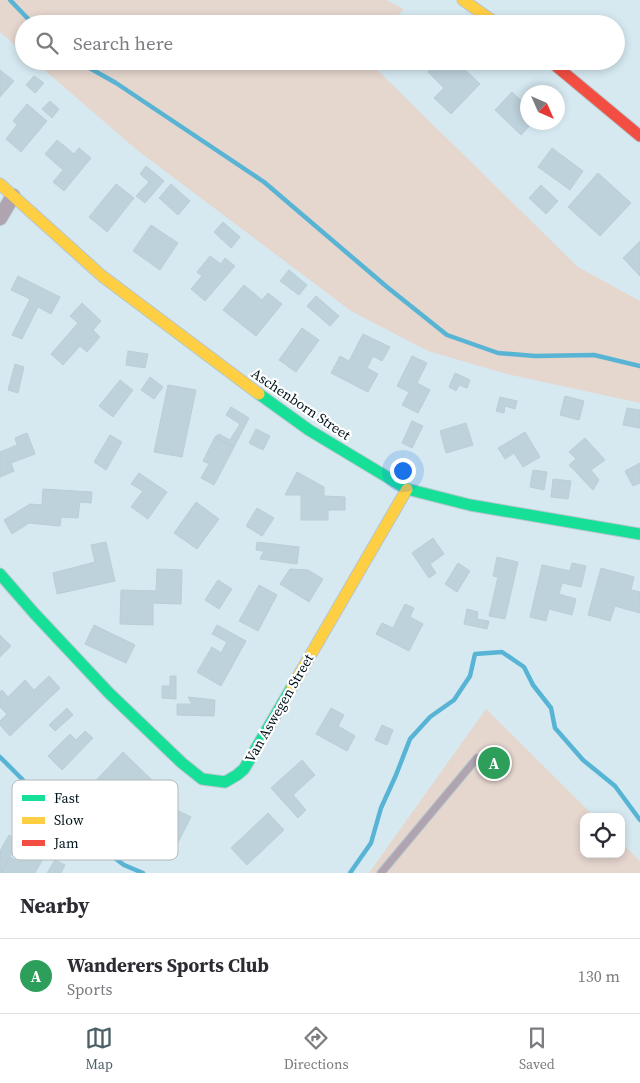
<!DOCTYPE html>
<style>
body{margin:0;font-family:"Source Serif 4",serif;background:#f2f2f3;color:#2b2b33}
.controls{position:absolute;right:15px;bottom:15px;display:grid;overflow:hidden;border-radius:10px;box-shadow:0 2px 8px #0003}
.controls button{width:45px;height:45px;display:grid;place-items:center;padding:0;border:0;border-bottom:1px solid #e1e1e2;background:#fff;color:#2b2b33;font:25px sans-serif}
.compass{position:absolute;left:520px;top:85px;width:45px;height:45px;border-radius:50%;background:#fff;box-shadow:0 2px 8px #0003;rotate:135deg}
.you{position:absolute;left:402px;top:470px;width:18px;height:18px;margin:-12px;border:4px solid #fff;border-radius:50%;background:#1a73e8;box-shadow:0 0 0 8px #1a73e833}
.badge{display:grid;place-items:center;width:32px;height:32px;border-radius:50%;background:#4b5f67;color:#fff;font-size:16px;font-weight:700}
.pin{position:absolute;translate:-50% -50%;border:2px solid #fff;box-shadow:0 1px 5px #0006}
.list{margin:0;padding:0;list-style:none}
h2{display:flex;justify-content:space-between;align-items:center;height:65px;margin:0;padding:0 20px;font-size:21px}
h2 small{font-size:16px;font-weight:400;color:#7c7c81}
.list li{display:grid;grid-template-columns:32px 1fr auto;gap:15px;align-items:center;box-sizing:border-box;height:75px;padding:0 20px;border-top:1px solid #e1e1e2}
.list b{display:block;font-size:19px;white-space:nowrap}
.list p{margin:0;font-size:16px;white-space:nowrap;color:#7c7c81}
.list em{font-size:16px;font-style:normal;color:#7c7c81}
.icon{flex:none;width:28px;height:28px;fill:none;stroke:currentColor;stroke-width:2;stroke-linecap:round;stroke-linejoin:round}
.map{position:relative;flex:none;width:640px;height:873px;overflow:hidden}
.search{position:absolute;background:#fff;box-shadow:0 2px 8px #0003;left:15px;right:15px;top:15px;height:55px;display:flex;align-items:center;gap:12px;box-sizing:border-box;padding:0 18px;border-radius:28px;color:#7c7c81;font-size:19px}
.sheet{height:140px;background:#fff}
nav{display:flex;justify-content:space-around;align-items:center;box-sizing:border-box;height:70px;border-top:1px solid #e1e1e2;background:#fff;font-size:14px;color:#7c7c81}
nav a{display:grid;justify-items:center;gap:2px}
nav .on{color:#4b5f67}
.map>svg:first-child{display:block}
.green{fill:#e5d6ce}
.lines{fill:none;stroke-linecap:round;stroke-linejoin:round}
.stream{stroke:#57b4d4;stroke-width:4.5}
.building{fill:#bed2db;stroke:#b9ced6}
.lane-casing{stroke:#b6c6cd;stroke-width:9}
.street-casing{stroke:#b6c6cd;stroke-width:16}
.fast-casing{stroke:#b6c6cd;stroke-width:13}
.slow-casing{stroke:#b6c6cd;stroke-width:13}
.jam-casing{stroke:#b6c6cd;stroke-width:13}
.lane{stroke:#b0a4b0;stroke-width:7}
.street{stroke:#b0a4b0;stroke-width:14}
.fast{stroke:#16e098;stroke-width:11}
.slow{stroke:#ffcf43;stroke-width:11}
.jam{stroke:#f24e42;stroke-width:11}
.labels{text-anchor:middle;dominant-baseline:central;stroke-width:4.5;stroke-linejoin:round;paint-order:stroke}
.street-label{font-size:14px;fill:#00141d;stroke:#fff}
.key{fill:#fff;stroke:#b2b8bb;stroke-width:1}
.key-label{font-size:14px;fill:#00141d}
</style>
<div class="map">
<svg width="640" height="873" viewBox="0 0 640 873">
<rect width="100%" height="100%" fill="#d6e9f1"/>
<!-- green -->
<path class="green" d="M0,0H386L404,9L390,24H24V53L0,32Z
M34,61H368L578,267L640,301V403L507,374L428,351L351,311L137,150Z
M486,709L595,817H584V854H621V842L640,861V873H369Z"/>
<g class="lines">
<!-- stream -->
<path class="stream" d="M10,0L33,24
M77,61L116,83L264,182L387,287L447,335L498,353L535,356L594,355L640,366
M0,757L21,778L45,806L124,865L143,873
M350,873L371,843L381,808L396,775L410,739L430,717L454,700L470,676L475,654L502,652L524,667L533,685L551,708L555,728L583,760L615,786L640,820"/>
</g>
<!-- building -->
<path class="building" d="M438,61H456L480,84L451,114L434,98L444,88L428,72Z
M0,70L14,81L0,97Z
M34,76L44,83L35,93L26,85Z
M512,92L528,107V122H533L521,135L495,110Z
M50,101L59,109L52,118L42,109Z
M27,104L47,121L21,152L6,139L17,125L13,121Z
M57,140L74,154L79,148L91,158L64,191L53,182L63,170L45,154Z
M552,148L583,171L570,190L538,167Z
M146,166L164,181L145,203L136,196L149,182L140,174Z
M598,173L631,203L600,236L568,207Z
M116,184L134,198L107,232L89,217Z
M171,184L190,201L178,215L159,198Z
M541,185L558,201L546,214L529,198Z
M223,222L240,237L231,248L214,232Z
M151,225L178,243L160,270L133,251Z
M640,241V276L623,258Z
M210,256L221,264L225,258L235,266L205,301L191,289L202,276L197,272Z
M289,270L307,285L299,295L280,281Z
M18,276L60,297L51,314L38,307L22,339L12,335L30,299L11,290Z
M244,285L262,300L268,293L282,304L256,336L223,310Z
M316,296L339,316L330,326L307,306Z
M82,303L101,321L93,330L100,337L87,352L80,346L63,365L51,354L78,323L70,316Z
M302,328L319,340L296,372L279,360Z
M363,334L390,347L382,361L373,356L367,368L378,374L368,392L331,373L340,356L349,361Z
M128,351L148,354L145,368L126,365Z
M412,356L427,363L417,383L430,390L418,413L402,405L409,392L397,386Z
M15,364L24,367L18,393L8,390Z
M455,373L470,380L467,388L459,385L456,391L449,387Z
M150,377L163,387L154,399L141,390Z
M120,380L133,390L113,417L99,406Z
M168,385L196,390L182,457L154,452Z
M565,396L584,401L579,420L560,415Z
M500,397L517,401L515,409L505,406L504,413L496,411Z
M231,407L249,418L234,447L215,437L219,434L230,440L240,424L226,415Z
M627,408L640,410V428L623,425Z
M412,421L423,426L412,448L402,443Z
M466,423L473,445L446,453L440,431Z
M256,429L270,436L263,450L249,443Z
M525,432L540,457L523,467L514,453L505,459L498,448Z
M27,433L35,454L11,463L14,471L0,477V452L17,445L15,438Z
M110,435L122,442L106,470L94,462Z
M215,437L234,447L214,485L201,478L209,464L203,461Z
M585,438L605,460L591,470L599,480L593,490L569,465L576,459L569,452Z
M640,463V483L633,486L625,471Z
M533,470L547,472L544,490L530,487Z
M297,472L324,487V496L345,497V510H328V520H301V495H285Z
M139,473L167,492L148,519L131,507L143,491L131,484Z
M553,479L571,481L568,499L551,497Z
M43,489L92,492L91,503L80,502L78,518L61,517L60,526L29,523L12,534L4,520L30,504L42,505Z
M196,502L219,519L197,549L174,533Z
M257,508L274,518L262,536L246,526Z
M433,538L444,554L430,564L436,573L429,578L412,553Z
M106,542L115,581L57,594L53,573L95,562L91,545Z
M257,542L299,547L297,564L260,559L264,551L256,550Z
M497,557L518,562L505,619L489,616L498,577L493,576Z
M458,563L470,571L457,592L445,584Z
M572,563L586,566L581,587L562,583L559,594L576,599L572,615L549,609L546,621L530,617L542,565L570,571Z
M601,568L634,577L631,590L640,592V613L615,606L610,621L588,615Z
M157,569L182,570L181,604L153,603V625L120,624L121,590L156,591Z
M290,569L308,570L323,579L309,602L280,584Z
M218,580L232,589L219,609L205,600Z
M259,585L277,595L258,631L239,621Z
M405,604L414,608L410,617L423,624L409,651L376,634L382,623L393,628Z
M467,609L478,612L477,619L489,621L487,629L464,624Z
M94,625L135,645L126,663L85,644Z
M217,625L246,641L221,686L197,672L212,647L221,653L227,642L212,634Z
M0,635L11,646L0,657Z
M49,676L60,688L10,736L0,725V721L7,714L0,707V692L2,690L8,697L25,680L34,690Z
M170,676H176V699L162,698V686H170Z
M188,697L215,700L214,716L177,715V704H192Z
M67,708L73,715L55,731L49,725Z
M331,708L344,715L338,726L355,736L347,751L316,734Z
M382,725L393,730L387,745L375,740Z
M85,731L93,738L62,770L48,756L70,734L76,740Z
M123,752L156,784L117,825L84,793Z
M302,760L315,775L293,795L306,810L298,818L271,788Z
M173,808L191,817L173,852L155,843Z
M268,813L284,830L247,865L231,848Z
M9,835L19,840L1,873H0V851Z
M28,845L45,855L35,873H1L10,857L19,862Z
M55,860L65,865L61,873H47Z"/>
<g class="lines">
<!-- lane casing -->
<g class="lane-casing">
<path id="lane" d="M381,873L477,758"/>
</g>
<!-- street casing -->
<g class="street-casing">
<path id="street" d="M0,218L13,196"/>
</g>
<!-- fast casing -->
<g class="fast-casing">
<path id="fast" d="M259,394L309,430L407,489L470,505L640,534
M0,574L34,613L109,693L182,763L202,779L225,782L237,775L244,769L292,687"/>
</g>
<!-- slow casing -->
<g class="slow-casing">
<path id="slow" d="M463,0L497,24
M0,184L102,276L259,394
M292,687L407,489"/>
</g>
<!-- jam casing -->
<g class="jam-casing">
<path id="jam" d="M550,61L640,136"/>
</g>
<!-- lane -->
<use href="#lane" class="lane"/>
<!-- street -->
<use href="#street" class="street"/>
<!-- fast -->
<use href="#fast" class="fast"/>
<!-- slow -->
<use href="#slow" class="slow"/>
<!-- jam -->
<use href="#jam" class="jam"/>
</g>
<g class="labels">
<!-- street labels -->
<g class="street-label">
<text transform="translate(301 404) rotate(34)">Aschenborn Street</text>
<text transform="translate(279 708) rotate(-60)">Van Aswegen Street</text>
</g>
</g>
<!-- legend -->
<rect x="12" y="780" width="166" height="80" rx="8" class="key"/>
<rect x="22" y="795" width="23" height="6" fill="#16e098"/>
<rect x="22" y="817" width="23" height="7" fill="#ffcf43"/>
<rect x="22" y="840" width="23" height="6" fill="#f24e42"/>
<g class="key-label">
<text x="54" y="803">Fast</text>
<text x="54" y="825">Slow</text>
<text x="54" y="848">Jam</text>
</g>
</svg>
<div class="controls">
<button><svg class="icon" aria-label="locate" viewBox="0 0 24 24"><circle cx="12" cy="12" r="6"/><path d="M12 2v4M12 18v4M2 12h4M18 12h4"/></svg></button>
</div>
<svg class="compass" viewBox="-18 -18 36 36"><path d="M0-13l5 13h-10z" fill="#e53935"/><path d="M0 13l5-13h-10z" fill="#7c7c81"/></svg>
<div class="you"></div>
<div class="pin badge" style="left:494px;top:763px;background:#2e9e5b">A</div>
<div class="search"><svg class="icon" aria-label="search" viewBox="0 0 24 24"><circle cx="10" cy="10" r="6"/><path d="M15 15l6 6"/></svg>Search here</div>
</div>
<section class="sheet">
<h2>Nearby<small></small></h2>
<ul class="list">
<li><span class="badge" style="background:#2e9e5b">A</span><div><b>Wanderers Sports Club</b><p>Sports</p></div><em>130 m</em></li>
</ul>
</section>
<nav>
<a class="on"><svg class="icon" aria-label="map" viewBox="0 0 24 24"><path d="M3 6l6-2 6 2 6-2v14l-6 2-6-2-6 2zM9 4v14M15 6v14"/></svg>Map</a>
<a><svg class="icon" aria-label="directions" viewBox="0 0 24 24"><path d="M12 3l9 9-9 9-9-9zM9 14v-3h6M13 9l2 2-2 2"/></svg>Directions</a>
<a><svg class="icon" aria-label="saved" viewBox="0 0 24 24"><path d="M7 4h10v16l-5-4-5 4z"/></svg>Saved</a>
</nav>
